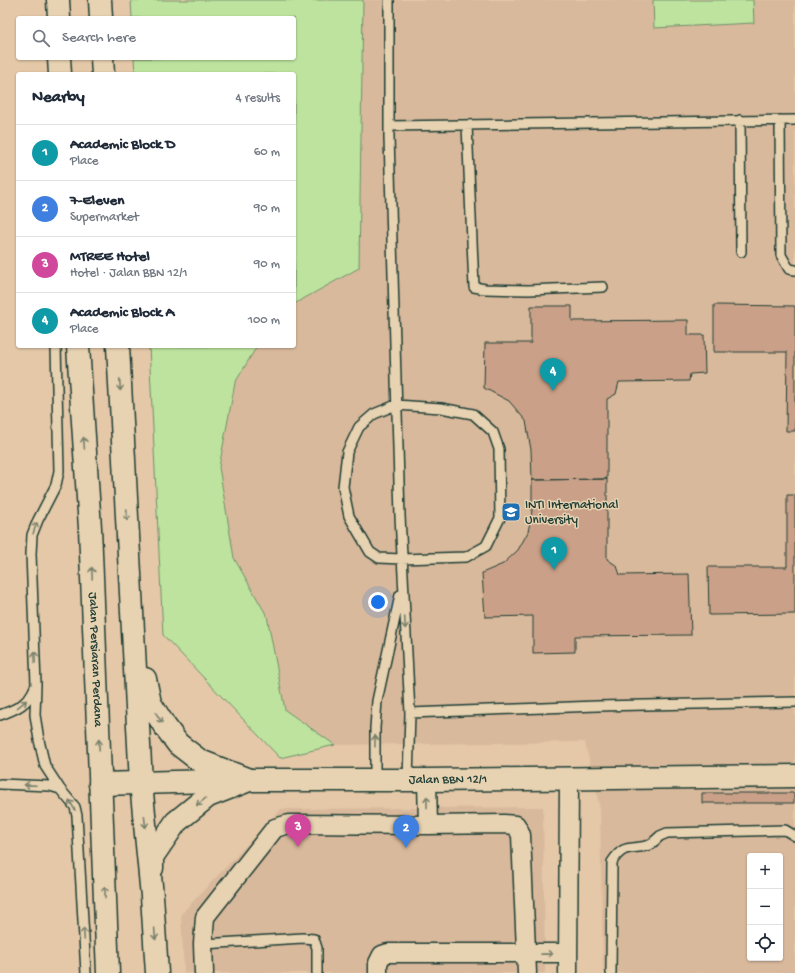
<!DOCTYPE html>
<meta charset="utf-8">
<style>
body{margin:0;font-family:"Gochi Hand",sans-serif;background:#f2f2f3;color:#1f2937}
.controls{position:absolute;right:12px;bottom:12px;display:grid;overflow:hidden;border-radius:4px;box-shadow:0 1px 3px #0004}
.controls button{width:36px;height:36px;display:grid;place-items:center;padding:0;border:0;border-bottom:1px solid #e0e1e3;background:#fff;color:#1f2937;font:20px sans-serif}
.you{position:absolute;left:378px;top:602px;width:14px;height:14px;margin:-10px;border:3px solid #fff;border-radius:50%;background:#1a73e8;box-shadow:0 0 0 6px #1a73e833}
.badge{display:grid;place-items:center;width:26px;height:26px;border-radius:50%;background:#b45309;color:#fff;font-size:13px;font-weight:700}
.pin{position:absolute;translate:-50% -33px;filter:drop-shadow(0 1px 2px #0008)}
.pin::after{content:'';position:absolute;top:21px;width:14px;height:12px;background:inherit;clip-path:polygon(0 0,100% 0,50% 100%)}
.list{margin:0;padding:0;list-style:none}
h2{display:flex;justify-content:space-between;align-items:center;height:52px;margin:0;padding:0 16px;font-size:17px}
h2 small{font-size:13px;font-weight:400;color:#747a83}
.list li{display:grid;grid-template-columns:26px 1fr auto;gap:12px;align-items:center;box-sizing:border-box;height:56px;padding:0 16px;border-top:1px solid #e0e1e3}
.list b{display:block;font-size:15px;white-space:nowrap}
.list p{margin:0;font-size:13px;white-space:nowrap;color:#747a83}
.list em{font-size:13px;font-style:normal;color:#747a83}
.icon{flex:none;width:22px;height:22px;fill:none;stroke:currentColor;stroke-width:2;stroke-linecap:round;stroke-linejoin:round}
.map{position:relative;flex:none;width:795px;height:973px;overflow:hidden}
.search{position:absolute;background:#fff;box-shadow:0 1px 3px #0004;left:16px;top:16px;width:280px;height:44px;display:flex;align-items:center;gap:10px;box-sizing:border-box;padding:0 14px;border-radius:4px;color:#747a83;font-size:15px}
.panel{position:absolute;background:#fff;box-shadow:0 1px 3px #0004;left:16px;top:72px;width:280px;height:276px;border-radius:4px}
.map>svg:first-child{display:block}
.built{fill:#d9b99c;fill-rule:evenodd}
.green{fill:#bde39e;stroke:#6e9069}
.building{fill:#caa188;stroke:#1f3d34}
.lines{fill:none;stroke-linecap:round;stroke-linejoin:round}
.service-casing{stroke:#1f3d34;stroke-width:12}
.minor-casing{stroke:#1f3d34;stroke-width:21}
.tertiary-casing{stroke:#1f3d34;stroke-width:25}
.secondary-casing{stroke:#1f3d34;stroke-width:25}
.service{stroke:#e7d2b1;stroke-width:9}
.minor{stroke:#e7d2b1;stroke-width:18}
.tertiary{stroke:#e7d2b1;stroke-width:22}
.secondary{stroke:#e7d2b1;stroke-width:22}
.oneway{stroke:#79806c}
.labels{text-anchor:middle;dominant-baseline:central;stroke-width:3;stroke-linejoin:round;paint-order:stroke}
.poi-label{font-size:13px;fill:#1f3d34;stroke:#e7d2b1;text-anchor:start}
.street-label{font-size:13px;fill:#1f3d34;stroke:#e7d2b1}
</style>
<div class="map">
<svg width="795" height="973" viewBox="0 0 795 973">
<rect width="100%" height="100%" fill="#e5c8a8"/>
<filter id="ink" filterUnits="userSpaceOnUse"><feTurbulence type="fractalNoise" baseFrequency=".025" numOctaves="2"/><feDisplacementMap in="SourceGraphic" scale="8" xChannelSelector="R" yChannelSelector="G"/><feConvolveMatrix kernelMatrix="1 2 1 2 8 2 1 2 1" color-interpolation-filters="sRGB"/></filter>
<g filter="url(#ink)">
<!-- built -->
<path class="built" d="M363,0H795V973H603L600,809L585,742L335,745L285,710L267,616L234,558L219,467L235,383L257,346H294V304L359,268ZM750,856H780V958H750Z
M543,807L545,973H184L181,914L281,809Z"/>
<!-- green -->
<path class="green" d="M131,0H363L359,268L294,304V74H135L134,58H294V18H132Z
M653,0H753L754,23L654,28Z
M149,346H257L235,383L219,467L234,558L267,616L285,710L335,745L280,758L163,635Z"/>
<!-- building -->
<path class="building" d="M714,305L795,306V431H786L787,352H714Z
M531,306H572V321L688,320V335H704L705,373L690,374L689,381L619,382L616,394L607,399V479L532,480L531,450L526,421L509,401L484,388L485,343H531Z
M607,479V559L617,566L620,575L689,574L691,635L575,636V652L533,653V616L485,617L482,573L503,564L518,550L528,532L532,511V480Z
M787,495H795V614L709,615L708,567H787Z
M702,793H794V803H702Z"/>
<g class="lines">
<!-- service casing -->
<g class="service-casing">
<path id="service" d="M389,0V137L400,516L410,713L408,780
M740,120L741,252
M780,120L781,255L789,269L795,270
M467,125L474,287L485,289L528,290L603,287
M389,126L795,120
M56,346L59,471L56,485L38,520L32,535L31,554L36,684L35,715L39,740L45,766L60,789L75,807L77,816L86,973
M396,405L441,408L473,414L493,432L499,449L500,518L486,546L466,557L401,559L379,558L370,552L349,516L343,487L347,452L359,427L374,414Z
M410,713L597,706L795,702
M0,715C17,709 28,704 35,687
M375,780V728L377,701L400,595
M0,784L50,786L60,789
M203,944L303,938L314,939L317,948V973
M611,973L612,862C625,842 631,851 650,845L660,836L667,833L785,830L795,836"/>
</g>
<!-- minor casing -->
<g class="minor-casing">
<path id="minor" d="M427,780L428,825
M204,973L203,944L205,917L275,828L289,824L428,825L504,824L516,825L521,835L527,973
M378,973V963L382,955L388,953H568
M568,973L569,778"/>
</g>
<!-- tertiary casing -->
<g class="tertiary-casing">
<g id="tertiary">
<path id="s1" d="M100,784L249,780H427L795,776"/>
</g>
</g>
<!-- secondary casing -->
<g class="secondary-casing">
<g id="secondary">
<path d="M58,0L59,18"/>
<path d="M100,0L101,18"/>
<path d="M59,58L60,74"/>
<path d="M102,58L103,74"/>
<path id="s2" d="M78,346L90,528L108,973"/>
<path d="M118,346L141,783L152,896L157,973"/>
<path d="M145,679L150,703L164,725L178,744L200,761L249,780"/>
<path d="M152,868V857L176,822L208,796L249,780"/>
</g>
</g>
<!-- service -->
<use href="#service" class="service"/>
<!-- minor -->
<use href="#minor" class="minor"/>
<!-- tertiary -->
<use href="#tertiary" class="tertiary"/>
<!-- secondary -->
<use href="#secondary" class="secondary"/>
</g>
<!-- one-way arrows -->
<defs><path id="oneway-shaft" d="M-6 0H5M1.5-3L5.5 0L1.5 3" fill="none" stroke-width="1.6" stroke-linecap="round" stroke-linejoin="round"/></defs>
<g class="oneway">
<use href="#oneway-shaft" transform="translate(120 385) rotate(87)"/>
<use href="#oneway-shaft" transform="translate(84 443) rotate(-94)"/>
<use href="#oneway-shaft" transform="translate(127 515) rotate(87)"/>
<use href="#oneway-shaft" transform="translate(35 528) rotate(-71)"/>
<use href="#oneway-shaft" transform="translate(92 573) rotate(-92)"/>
<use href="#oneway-shaft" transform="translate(405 623) rotate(87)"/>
<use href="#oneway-shaft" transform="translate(35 657) rotate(-92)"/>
<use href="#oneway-shaft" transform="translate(22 704) rotate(-38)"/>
<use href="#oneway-shaft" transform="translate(159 718) rotate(58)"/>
<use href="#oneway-shaft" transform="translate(375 741) rotate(-90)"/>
<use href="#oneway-shaft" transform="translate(99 745) rotate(-92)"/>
<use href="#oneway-shaft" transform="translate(30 785) rotate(-178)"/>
<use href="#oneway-shaft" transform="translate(201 802) rotate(141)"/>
<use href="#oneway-shaft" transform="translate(427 802) rotate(-91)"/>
<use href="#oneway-shaft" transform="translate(72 805) rotate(-120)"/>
<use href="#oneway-shaft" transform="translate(145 822) rotate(84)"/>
<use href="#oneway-shaft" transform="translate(105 892) rotate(-92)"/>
<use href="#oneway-shaft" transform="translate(84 934) rotate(-93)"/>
<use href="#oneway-shaft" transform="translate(155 934) rotate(86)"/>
<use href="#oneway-shaft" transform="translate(547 954) rotate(-1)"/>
</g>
</g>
<!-- icons -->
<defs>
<g id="university-square" transform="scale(1)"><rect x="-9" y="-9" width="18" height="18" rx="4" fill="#1f6fb2" stroke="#e7d2b1"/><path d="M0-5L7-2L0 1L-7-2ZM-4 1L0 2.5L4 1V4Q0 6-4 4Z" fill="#fff"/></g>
</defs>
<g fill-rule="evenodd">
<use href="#university-square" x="511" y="512"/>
</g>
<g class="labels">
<!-- poi labels -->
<g class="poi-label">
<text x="525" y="505">INTI International<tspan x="525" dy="15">University</tspan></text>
</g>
<!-- street labels -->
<g class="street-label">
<text stroke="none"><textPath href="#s2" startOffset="314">Jalan Persiaran Perdana</textPath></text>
<text stroke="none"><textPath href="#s1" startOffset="348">Jalan BBN 12/1</textPath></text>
</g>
</g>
</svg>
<div class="controls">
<button>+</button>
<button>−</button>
<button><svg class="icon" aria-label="locate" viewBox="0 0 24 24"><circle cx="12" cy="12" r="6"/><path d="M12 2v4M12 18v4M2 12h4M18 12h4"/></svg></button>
</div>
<div class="you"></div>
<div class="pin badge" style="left:554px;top:570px;background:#0f9aa8">1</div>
<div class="pin badge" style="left:406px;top:848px;background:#3f7fe0">2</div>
<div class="pin badge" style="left:298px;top:847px;background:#d1479c">3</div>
<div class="pin badge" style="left:553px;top:391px;background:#0f9aa8">4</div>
<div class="search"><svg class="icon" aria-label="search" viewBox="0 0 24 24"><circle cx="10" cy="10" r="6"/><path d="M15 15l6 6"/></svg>Search here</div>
<section class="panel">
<h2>Nearby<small>4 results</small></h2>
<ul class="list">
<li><span class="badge" style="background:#0f9aa8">1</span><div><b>Academic Block D</b><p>Place</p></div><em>60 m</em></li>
<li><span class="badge" style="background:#3f7fe0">2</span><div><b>7-Eleven</b><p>Supermarket</p></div><em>90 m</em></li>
<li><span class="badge" style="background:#d1479c">3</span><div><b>MTREE Hotel</b><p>Hotel · Jalan BBN 12/1</p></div><em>90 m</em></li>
<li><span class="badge" style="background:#0f9aa8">4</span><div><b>Academic Block A</b><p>Place</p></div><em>100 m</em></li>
</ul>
</section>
</div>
